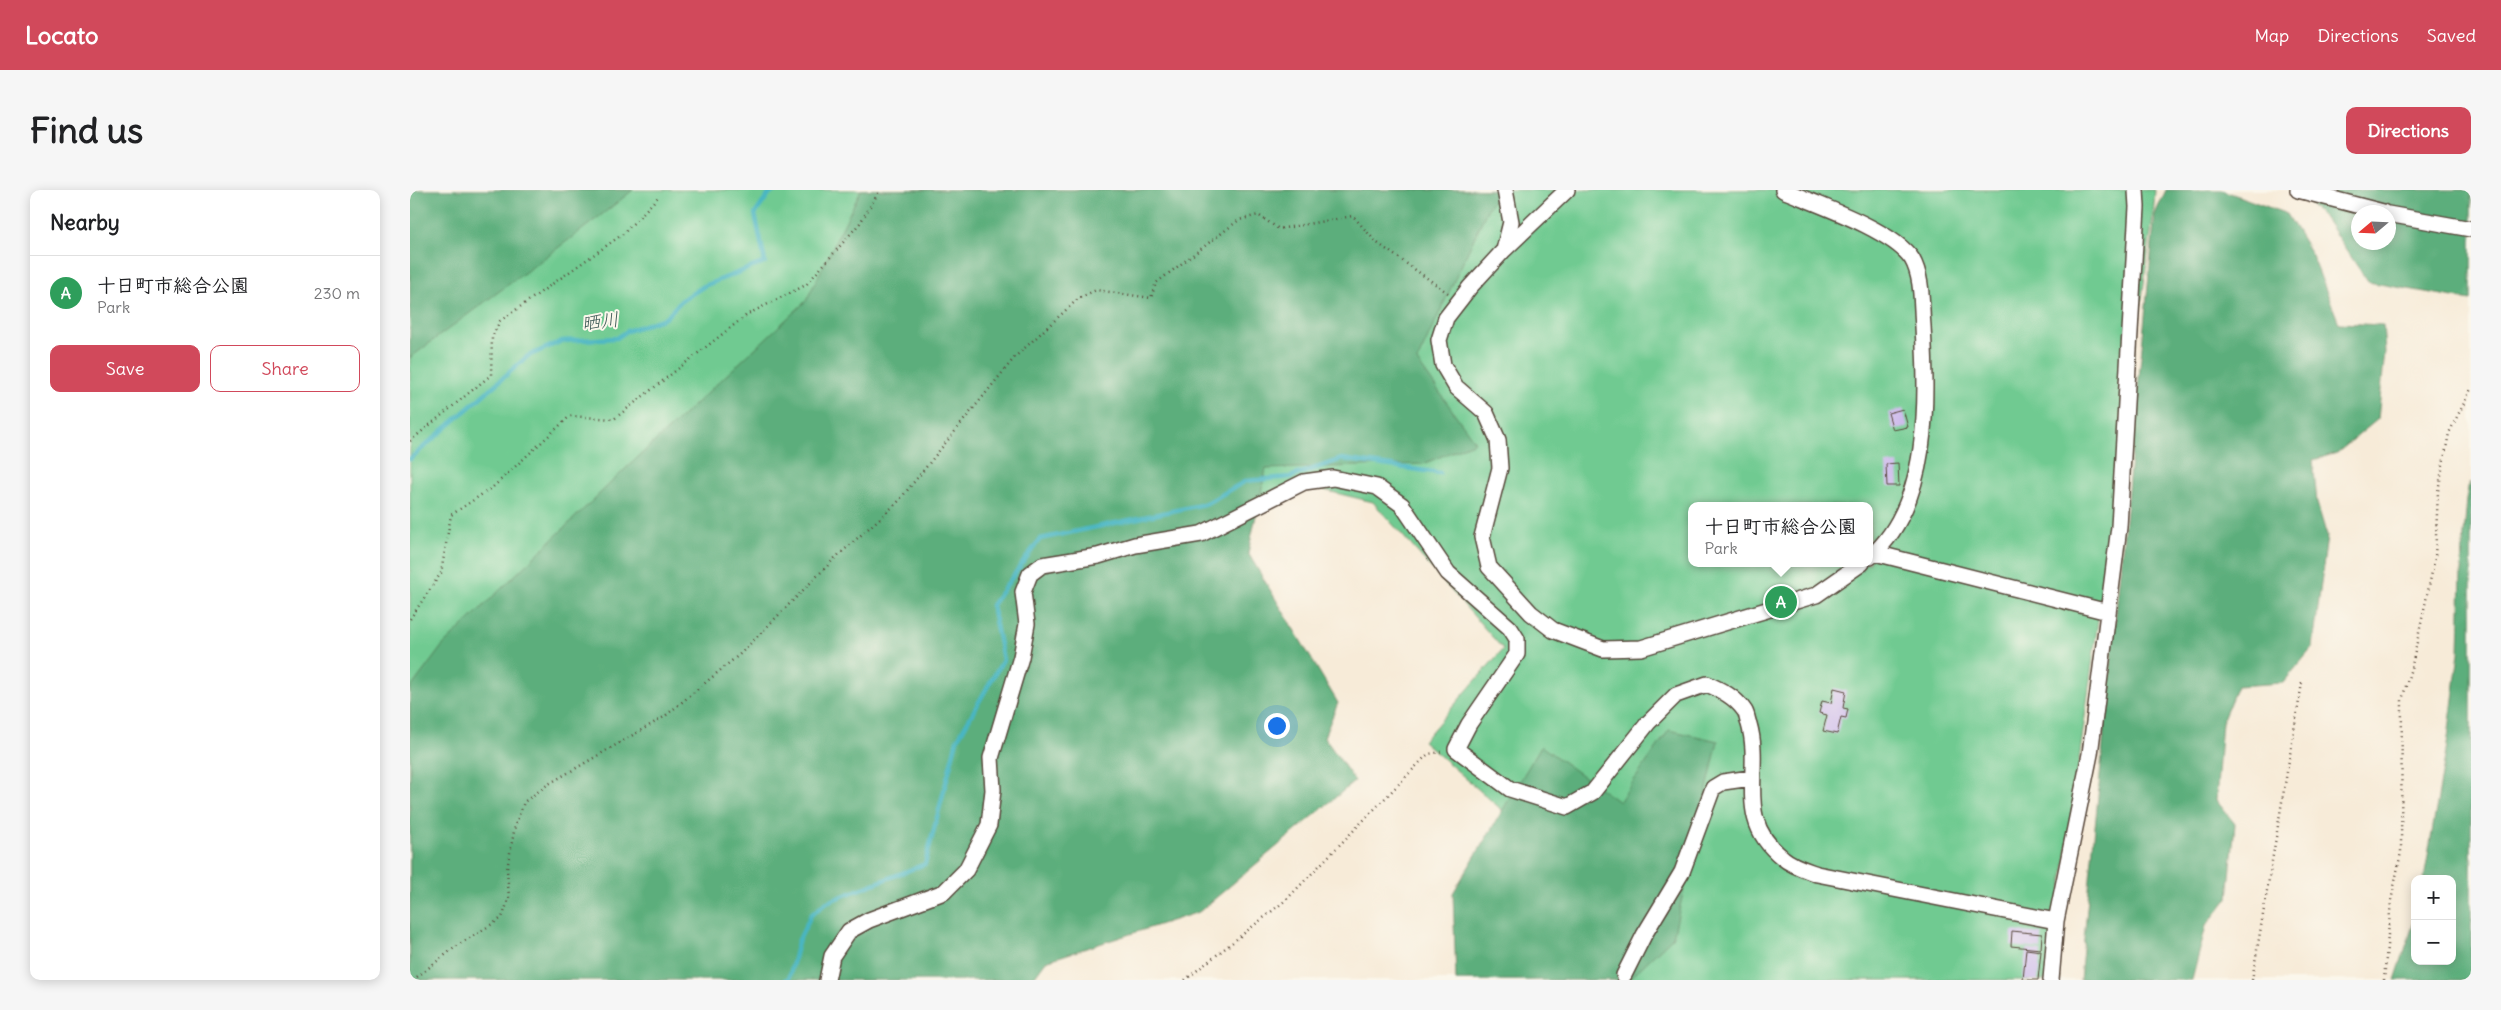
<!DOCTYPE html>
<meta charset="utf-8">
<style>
body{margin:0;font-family:Delius,"Klee One",sans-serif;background:#f6f6f6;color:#202124}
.controls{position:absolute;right:15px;bottom:15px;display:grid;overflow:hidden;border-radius:10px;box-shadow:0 2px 12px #0003}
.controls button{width:45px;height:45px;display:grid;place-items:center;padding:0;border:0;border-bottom:1px solid #e0e0e0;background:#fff;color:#202124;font:25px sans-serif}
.compass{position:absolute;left:1941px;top:15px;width:45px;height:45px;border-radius:50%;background:#fff;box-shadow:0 2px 12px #0003;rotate:251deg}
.you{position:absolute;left:866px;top:535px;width:18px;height:18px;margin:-12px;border:4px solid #fff;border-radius:50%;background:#1a73e8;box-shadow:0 0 0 8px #1a73e833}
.badge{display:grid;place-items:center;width:32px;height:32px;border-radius:50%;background:#d1495b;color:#fff;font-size:16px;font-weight:700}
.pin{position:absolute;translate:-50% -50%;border:2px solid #fff;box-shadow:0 1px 5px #0006}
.popup{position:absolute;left:1278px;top:312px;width:185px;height:65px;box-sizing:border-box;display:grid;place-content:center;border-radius:10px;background:#fff;filter:drop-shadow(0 1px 4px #0005);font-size:16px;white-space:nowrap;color:#757577}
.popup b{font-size:19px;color:#202124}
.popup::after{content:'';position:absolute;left:50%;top:100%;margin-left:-10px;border:10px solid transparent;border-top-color:#fff}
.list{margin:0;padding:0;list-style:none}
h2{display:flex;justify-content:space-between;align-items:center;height:65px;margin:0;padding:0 20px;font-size:21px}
h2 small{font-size:16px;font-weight:400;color:#757577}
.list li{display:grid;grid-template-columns:32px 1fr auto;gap:15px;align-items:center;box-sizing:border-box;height:75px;padding:0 20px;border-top:1px solid #e0e0e0}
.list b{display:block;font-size:19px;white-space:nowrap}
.list p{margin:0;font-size:16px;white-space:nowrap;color:#757577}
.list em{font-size:16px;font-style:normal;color:#757577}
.actions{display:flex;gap:10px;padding:15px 20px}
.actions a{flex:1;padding:11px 0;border:1px solid #d1495b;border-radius:10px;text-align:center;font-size:18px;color:#d1495b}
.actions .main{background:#d1495b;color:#fff}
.map{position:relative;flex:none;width:2061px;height:790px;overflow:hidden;border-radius:10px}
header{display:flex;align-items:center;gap:30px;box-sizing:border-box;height:70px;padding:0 25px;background:#d1495b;color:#fff}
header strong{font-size:24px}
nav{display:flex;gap:28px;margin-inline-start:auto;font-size:18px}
.intro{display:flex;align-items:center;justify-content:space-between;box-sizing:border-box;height:120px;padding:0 30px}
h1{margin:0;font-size:35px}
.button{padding:12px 22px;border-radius:10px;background:#d1495b;color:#fff;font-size:18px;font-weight:700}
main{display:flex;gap:30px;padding:0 30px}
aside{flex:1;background:#fff;border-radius:10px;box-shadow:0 2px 12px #0003}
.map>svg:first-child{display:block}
.green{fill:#70ca91;stroke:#567a58;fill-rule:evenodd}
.forest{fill:#5cae7b;stroke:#4c6c4c;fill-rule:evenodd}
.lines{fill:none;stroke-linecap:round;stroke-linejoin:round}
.stream{stroke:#49b6c3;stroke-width:4.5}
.building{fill:#c7b2ec}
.minor-casing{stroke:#57473a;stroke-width:18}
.path{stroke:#57473a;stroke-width:2.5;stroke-dasharray:1 4;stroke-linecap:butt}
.minor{stroke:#fff;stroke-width:15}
.labels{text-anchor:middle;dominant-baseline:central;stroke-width:4;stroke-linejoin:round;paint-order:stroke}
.water-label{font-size:19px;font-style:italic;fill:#405b58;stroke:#fbf7ec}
</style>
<header>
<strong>Locato</strong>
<nav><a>Map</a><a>Directions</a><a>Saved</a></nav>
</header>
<div class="intro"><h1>Find us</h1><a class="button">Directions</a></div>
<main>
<aside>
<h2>Nearby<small></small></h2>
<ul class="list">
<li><span class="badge" style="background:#2e9e5b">A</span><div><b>十日町市総合公園</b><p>Park</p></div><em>230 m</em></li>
</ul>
<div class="actions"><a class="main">Save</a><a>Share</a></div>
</aside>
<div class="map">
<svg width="2061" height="790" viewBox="0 0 2061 790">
<rect width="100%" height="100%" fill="#fbf7ec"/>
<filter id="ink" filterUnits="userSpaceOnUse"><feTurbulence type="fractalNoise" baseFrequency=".02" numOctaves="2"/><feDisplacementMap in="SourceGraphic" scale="10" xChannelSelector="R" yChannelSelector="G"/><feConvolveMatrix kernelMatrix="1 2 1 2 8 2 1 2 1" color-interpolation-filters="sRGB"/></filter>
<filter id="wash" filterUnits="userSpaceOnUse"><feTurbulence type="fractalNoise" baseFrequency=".0096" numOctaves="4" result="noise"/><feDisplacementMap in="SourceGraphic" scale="20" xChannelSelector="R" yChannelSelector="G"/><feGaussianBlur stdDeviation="1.12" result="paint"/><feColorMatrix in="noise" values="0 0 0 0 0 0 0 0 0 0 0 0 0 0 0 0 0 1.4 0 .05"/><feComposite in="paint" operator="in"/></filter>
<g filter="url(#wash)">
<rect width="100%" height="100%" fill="#f7ebd8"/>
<!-- green -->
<path class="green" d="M157,0H1745L1743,27L1647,732L1641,790H1199L1155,675L1013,551L1093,459L963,312L901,297L617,365L0,790V166ZM1282,316H1460V373H1282Z"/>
<!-- forest -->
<path class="forest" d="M0,0H223C151,58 74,111 0,168Z
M451,0H1092L1079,16L1007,171L1065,252L1013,274L856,279L838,363L928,513L914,547L945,591L789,722L636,771L622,790H0V499L33,455L211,283L396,111Z
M1756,0H1812L1877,24L1902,65L1929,133L1973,135L1975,162L1968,229L1927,263L1903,270L1907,313L1917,346L1903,457L1873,493L1827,496L1812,532L1806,610L1825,634L1818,708L1796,736L1782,790H1670L1745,24Z
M1886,0H2061V110L1958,92L1916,30ZM1948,22H1978V52H1948Z
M2061,292V790H1985L2005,729V771H2042V689H2014L2037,555L2049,463L2051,381L2058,297Z
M1259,540L1308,551L1263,747L1218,790H1046L1043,703L1131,556L1209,612Z"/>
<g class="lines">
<!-- stream -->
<path class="stream" d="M0,269L118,166L152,151L207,148L217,141L255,128L271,111L294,96L355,72L345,24L359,4L366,0
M376,790L379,789L388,752L401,725L417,712L515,674L547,550L593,470L582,415L630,349L795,314L836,291L880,287L932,269L1030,283"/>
</g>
<g id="blocks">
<!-- building -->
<path class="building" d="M1493,219L1498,237L1483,240L1478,223Z
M1488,273L1489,296H1477L1476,274Z
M1424,498L1436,501L1433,518L1438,519L1436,528L1431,527L1427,544L1413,541L1417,525L1409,523L1412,511L1421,513Z
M1602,741L1632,744L1631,759L1601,756Z
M1616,759L1631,761L1628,790H1613Z"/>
</g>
</g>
<g filter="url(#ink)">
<use href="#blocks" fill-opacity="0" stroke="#57473a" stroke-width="1"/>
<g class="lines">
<!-- minor casing -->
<g class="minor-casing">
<path id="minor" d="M1157,0L1094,60L1060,97L1036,128L1029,150L1033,175L1046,197L1076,223L1088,250L1090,278L1072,347L1079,377L1121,423L1143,440L1193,459L1231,458L1406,405L1452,373
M1373,0C1406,14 1483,40 1502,69C1513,88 1511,115 1513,136C1517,210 1521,314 1460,367
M1888,0L1973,22
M1978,24L2061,39
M1094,60L1101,32L1095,0
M1465,363L1698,422
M1214,785L1234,745L1272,682L1303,598L1313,592L1341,588
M417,790L422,766L439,741L459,730L534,702L556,680L579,635L583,600L581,568L611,467L617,434L613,402L620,384L632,375L688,366L725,355L791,344L894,292L923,288L967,297L992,315L1038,383L1100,438L1107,449V464L1059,534L1046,559L1100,599L1157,617L1183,602L1238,533L1266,505L1297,494C1311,500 1325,507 1334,520C1337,523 1337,530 1339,534C1353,582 1323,629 1373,668C1382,676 1396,680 1407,684L1646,731
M1641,790L1646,731L1680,564L1709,337L1727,17L1726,0"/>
</g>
<!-- path -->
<path class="path" d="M0,251L81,185L82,147L90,131L213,44L249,6
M0,429L31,383L41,325L83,297L160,226L204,229L338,124L396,95L450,33L470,0
M3,790L48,755L92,728L99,708L97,679L105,636L114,612L137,595L254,527L330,464L424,369L487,313L605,167L669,108L686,100L741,108L746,93L829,30L848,25L869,39L943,26L966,52L1038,103
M775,790L876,710L1018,564L1031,562
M1842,790L1892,493
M1974,790L1981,711L1991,662L1992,510L2003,471L2025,368L2028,301L2039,243L2061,199"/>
<!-- minor -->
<use href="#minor" class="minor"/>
</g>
</g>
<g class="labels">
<!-- water labels -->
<g class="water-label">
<text transform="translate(190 131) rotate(-8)">晒川</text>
</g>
</g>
</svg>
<div class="controls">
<button>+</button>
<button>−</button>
</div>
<svg class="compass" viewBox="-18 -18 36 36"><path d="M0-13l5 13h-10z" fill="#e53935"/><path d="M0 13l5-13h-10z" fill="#757577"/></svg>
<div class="you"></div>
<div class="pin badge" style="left:1371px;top:412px;background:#2e9e5b">A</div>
<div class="popup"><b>十日町市総合公園</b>Park</div>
</div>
</main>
